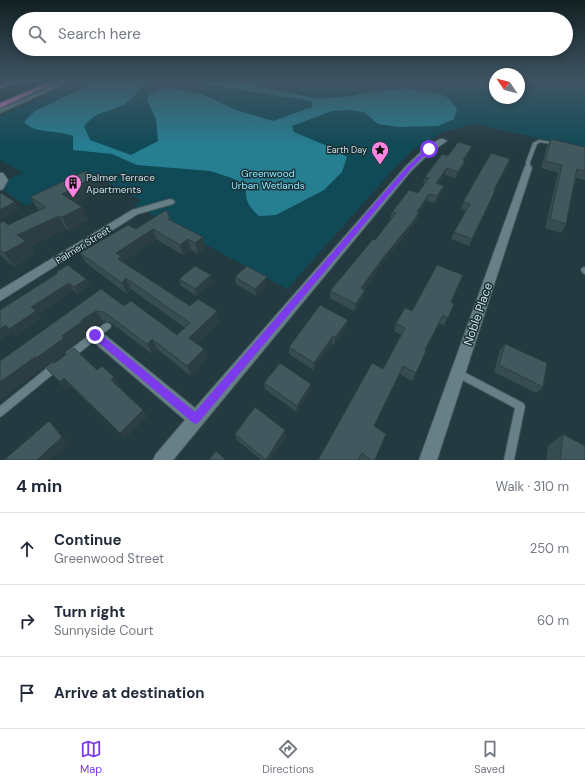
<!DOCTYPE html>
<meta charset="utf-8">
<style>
body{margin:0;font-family:"DM Sans",sans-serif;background:#f6f6f7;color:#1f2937}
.compass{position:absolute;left:489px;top:68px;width:36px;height:36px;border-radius:50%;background:#fff;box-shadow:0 2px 6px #0003;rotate:305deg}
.stop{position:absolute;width:12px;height:12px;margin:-9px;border:3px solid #7c3aed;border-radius:50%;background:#fff}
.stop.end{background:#7c3aed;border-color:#fff;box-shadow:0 1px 4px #0008}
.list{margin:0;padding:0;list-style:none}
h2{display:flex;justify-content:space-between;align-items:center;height:52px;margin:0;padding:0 16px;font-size:17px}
h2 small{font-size:13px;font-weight:400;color:#747a83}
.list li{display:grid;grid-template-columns:26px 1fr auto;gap:12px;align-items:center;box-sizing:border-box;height:72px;padding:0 16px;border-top:1px solid #e0e1e3}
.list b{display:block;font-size:15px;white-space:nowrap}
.list p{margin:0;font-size:13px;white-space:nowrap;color:#747a83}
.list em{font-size:13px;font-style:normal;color:#747a83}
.icon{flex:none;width:22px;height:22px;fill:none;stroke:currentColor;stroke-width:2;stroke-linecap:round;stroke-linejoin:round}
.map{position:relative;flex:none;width:585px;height:460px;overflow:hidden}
.search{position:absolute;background:#fff;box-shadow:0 2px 6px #0003;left:12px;right:12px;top:12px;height:44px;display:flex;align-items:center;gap:10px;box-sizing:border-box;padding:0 14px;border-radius:22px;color:#747a83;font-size:15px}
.sheet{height:268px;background:#fff}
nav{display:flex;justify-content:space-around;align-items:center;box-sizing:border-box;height:56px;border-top:1px solid #e0e1e3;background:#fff;font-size:11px;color:#747a83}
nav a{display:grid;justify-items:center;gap:2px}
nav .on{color:#7c3aed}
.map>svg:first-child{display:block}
.green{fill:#114a57}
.water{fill:#267e91}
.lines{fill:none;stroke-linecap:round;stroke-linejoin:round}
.service-casing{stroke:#42565b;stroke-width:2}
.minor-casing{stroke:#42565b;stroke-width:2}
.secondary-casing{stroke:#42565b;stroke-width:2}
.motorway-casing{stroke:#42565b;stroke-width:2}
.service{fill:#678087;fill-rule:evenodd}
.minor{fill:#678087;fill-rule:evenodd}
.secondary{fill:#678087;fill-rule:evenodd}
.motorway{fill:#d47ebf;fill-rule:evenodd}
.wall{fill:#374c51}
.shaded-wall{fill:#2d3e42}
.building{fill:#40585e;stroke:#2d3e42}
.route{fill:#7c3aed}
.labels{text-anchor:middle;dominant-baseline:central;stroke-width:3;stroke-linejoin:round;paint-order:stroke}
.far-poi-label{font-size:9px;fill:#d1dee2;stroke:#193036;text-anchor:end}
.park-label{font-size:10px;fill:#8ce7fe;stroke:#193036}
.poi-label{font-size:10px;fill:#d1dee2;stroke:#193036;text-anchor:start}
.street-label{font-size:10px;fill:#d1dee2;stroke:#193036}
.near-street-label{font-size:12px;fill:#d1dee2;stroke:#193036}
</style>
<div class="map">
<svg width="585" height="460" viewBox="0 0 585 460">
<rect width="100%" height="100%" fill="#233a40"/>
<!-- green -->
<path class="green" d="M77,82H495V98H519V82H585V149L476,124L443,132L414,149L401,161L287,289L134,205L141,200L91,174L26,206L2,189L11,178L23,173L0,160V116Z"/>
<!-- water -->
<path class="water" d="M89,82H156C135,86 138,98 121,106C104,114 98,110 84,126L90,140L131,155L158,141L156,119L147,100L149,94L159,89L168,88L202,94L236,110L273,121L312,107V102L306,100L191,82H239L318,99L352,96L375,91L409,89L437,93L449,98L457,109L454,119L438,126L398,127L378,124L364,112L351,110L332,111L292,126L294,132L332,148L347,157L342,172L324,190L276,215L259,216C248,206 245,200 246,186L232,178L210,171L137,165L112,154L73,150V136C57,129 36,135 24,122L35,111L89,85Z"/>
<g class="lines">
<!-- service casing -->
<g class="service-casing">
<path id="service" d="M539,140L556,143L558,144L556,145L540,142L537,144L530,162V168L528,169H526V162L533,143Z
M584,267L585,268V274L583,273L581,270L582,268Z
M107,323L110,324L111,326L110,328L73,358L70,359L67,358L66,355L67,352L104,324Z
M55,363L58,364L59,367L58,370L3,415L0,417V406L52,364Z
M458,369L523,403L525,406L514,460H504L515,408L455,376L454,373L455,370Z"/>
</g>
<!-- minor casing -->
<g class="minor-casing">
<path id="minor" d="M440,139H443L447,141L432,151L412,170L173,460H153L156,454L185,420L90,339L88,335L90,331L95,329L100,331L195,408L406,166L426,147Z
M525,166H531L532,168L437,460H419Z
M0,173H3L8,180L3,189L0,190Z
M170,199L173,200L175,202L173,204L138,214L0,301V290L132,210Z"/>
</g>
<!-- secondary casing -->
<g class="secondary-casing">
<path id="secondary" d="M63,82H70L0,113V109Z"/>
</g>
<!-- motorway casing -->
<g class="motorway-casing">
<path id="motorway" d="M8,82H17L0,89V85Z
M49,82H57L0,108V103Z"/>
</g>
<!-- service -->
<use href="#service" class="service"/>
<!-- minor -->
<use href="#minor" class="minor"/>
<!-- secondary -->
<use href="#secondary" class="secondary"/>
<!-- motorway -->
<use href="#motorway" class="motorway"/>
</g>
<!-- wall -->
<path class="wall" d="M551,139L585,147V180L576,178L566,224L561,233L545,228L558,173L541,168L547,146Z
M472,146L470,152L464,161L463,167L455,178L445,175L439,184L444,186L442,193L435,203L427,201L419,213L417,219L412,227L381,265L364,290V297L354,311L330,298V291L375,240L391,219H390L392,212L418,193L425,184H423L425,177L448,156Z
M507,165L494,190L469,246L451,239L454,232L466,211L461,209L463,202Z
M102,189L76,203L88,220L69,231L66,229L30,247L35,254L14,267L0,255V223L8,225L39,210H38L30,197Z
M170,217L171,221L203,237L205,248L198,254L191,250L183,255L156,239L123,262L124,263L190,306L219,321L197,343L204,349L207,359L191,376L157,349L152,354L110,322L103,321L89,330L87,333L70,346L71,348L45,368L44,367L0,400V361L101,289L124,306L177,335L185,328L131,289L127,294L86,263L80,253L136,229Z
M56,272L86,279L90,286L78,294L73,290L38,314L41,318L16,336L12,332L0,341V310L57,274Z
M211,275L213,283L197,296L181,286L179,279Z
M235,277H267V284L256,296L236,284Z
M451,302L454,304L444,326L439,323L425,350L426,351L412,381L400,374L374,426L375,460H360L359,459L383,369L401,335L394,331L396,323L412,311Z
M346,327L334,345L332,343L313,370L289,354V347Z
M505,344L543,387L536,393L494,372L500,350Z
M47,369L97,370L119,384L117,386L147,416L125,438L70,385L66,389Z
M264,383L311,384V390L296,412L265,389Z
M235,434L286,436L270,460H261L236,439Z
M563,434L585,460H546L548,446Z"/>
<!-- shaded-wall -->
<path class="shaded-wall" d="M472,146L470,152L461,167L463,160Z
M465,161L463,167L455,178L458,172Z
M447,168L445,175L434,190L436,183Z
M97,176L102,189L68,207L62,194Z
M444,186L442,193L435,203L437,196Z
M429,194L427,201L419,213L417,219L412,227L381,265L360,295L361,288Z
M15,202L20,209L0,220V210Z
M82,207L88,220L69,231L62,217Z
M59,216L66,229L30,247L35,254L14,267L4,253L17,235Z
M153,229L156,239L123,262L126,267L118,259L116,253Z
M203,237L205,248L198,254L195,243Z
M188,239L191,250L183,255L180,245Z
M211,275L213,283L197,296L195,289Z
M267,277V284L256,296L255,289Z
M126,278L131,289L127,294L122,283Z
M86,279L90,286L78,294L74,287Z
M69,283L73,290L38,314L41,318L16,336L9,329L31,307Z
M365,290L364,297L354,311L356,304Z
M96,311L103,321L89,330L87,333L70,346L71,348L45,368L36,358L83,319Z
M217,311L219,321L192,348L189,338Z
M348,320L346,327L334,345L335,338Z
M6,325L12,332L0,341V329Z
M333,336L332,343L313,370L314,363Z
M152,339L157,349L152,354L147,344Z
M204,349L207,359L191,376L187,366Z
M35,357L44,367L0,400V382Z
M403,366L400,374L371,432L374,426Z
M114,377L119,384L115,387L111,380Z
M64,378L70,385L66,389L60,382Z
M311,384V390L296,412L297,406Z
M143,410L147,416L125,438L120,433Z
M49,421L55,427L69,443L51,460H37Z
M285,430L286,436L270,460H266Z"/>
<!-- building -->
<path class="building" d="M551,139L585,147V171L577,169L566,224L550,219L562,165L545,161Z
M458,142L472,146L463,160L465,161L458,172L447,168L436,183L444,186L437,196L429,194L417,212H419L414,220L383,258L361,288L365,290L356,304L330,291L373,239L375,240L396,213L392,212L409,190L418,193L429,178L425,177L442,154L448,156Z
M491,153L510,159L494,190L495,191L472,239L454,232L470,204L463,202Z
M85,171L97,176L62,194L82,207L62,217L59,216L17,235L26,241L4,253L0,250V223L4,221L8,225L46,207L30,197Z
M1,193L15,202L0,210V194Z
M166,210L170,217L168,219L203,237L195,243L188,239L180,245L153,229L116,253L121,256L118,259L190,306L198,299L217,311L189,338L204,349L187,366L152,339L147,344L104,312L96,311L83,319L80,323L62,336L64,338L36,358L35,357L0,382V361L101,289L124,306L131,301L177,335L190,323L126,278L122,283L80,253L128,225L136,229Z
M68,265L86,279L74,287L69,283L31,307L36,311L9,329L6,325L0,329V310L58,273L56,272Z
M437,265L463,275L451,302L454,304L448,318L443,315L425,350L426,351L416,373L403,366L374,426L386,434L375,460H371L362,453L358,460H318L372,363L383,369L405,328L396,323L405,308L412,311Z
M195,266L211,275L195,289L179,279Z
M247,266L267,277L255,289L235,277Z
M320,305L348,320L335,338L333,336L314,363L289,347Z
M505,344L547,363L543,387L499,365Z
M74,348L97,370L102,366L114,377L111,380L143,410L120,433L64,378L60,382L47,369Z
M280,363L311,384L297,406L264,383Z
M255,407L285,430L266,460L235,434Z
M49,421L62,437L37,460H4Z
M563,434L585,446V460H560Z
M216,451L226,460H209Z"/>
<!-- sky -->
<linearGradient id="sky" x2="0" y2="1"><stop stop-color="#132023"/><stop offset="0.56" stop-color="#3f5564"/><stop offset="1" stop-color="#3f5564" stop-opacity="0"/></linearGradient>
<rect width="585" height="146" fill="url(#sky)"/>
<!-- route -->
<path class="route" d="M427,148L431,149L411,169L387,197L199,422L196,424L192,422L92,337L91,335L92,332H98L195,412L383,194L407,167Z"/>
<!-- icons -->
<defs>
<g id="sight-pin" transform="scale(0.9)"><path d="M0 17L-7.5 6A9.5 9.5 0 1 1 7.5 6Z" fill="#fd86e2" stroke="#193036"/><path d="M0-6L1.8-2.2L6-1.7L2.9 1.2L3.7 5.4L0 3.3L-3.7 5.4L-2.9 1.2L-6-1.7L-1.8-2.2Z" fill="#111"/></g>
<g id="building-pin" transform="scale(0.9)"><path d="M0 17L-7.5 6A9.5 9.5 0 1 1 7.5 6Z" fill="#fd86e2" stroke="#193036"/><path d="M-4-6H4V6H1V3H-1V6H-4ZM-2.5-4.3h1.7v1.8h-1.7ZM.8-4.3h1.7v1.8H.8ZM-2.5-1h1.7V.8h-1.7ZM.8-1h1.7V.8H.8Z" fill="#111"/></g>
</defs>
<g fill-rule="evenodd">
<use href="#sight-pin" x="380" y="150"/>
<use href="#building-pin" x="73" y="183"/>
</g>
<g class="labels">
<!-- far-poi labels -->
<g class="far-poi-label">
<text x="367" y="150">Earth Day</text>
</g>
<!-- park labels -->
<g class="park-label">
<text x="268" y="173">Greenwood<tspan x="268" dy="12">Urban Wetlands</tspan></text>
</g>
<!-- poi labels -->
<g class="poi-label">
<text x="86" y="177">Palmer Terrace<tspan x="86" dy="12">Apartments</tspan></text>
</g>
<!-- street labels -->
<g class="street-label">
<text transform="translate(83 245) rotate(-32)">Palmer Street</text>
</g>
<!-- near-street labels -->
<g class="near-street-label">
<text transform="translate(478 314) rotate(-71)">Noble Place</text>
</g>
</g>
</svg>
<svg class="compass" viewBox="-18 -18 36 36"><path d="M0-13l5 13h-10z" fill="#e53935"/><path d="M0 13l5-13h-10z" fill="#747a83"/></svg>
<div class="stop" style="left:429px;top:149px"></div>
<div class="stop end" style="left:95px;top:335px"></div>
<div class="search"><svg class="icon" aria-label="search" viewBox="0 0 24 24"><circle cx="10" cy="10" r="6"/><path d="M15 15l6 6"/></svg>Search here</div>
</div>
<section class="sheet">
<h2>4 min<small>Walk · 310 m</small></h2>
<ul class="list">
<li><svg class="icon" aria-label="ahead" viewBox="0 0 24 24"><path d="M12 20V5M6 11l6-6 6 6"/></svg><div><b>Continue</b><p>Greenwood Street</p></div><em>250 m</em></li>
<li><svg class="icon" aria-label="right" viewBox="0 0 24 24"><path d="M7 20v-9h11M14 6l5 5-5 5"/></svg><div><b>Turn right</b><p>Sunnyside Court</p></div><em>60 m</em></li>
<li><svg class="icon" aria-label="arrive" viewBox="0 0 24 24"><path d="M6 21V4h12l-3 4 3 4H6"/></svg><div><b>Arrive at destination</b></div></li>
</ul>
</section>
<nav>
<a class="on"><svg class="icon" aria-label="map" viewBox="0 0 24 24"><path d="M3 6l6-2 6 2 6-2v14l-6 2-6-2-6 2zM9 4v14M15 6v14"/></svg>Map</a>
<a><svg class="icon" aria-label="directions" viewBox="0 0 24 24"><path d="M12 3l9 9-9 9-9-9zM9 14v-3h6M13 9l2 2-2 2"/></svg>Directions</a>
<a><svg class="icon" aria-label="saved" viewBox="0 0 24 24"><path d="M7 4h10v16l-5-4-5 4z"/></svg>Saved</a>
</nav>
